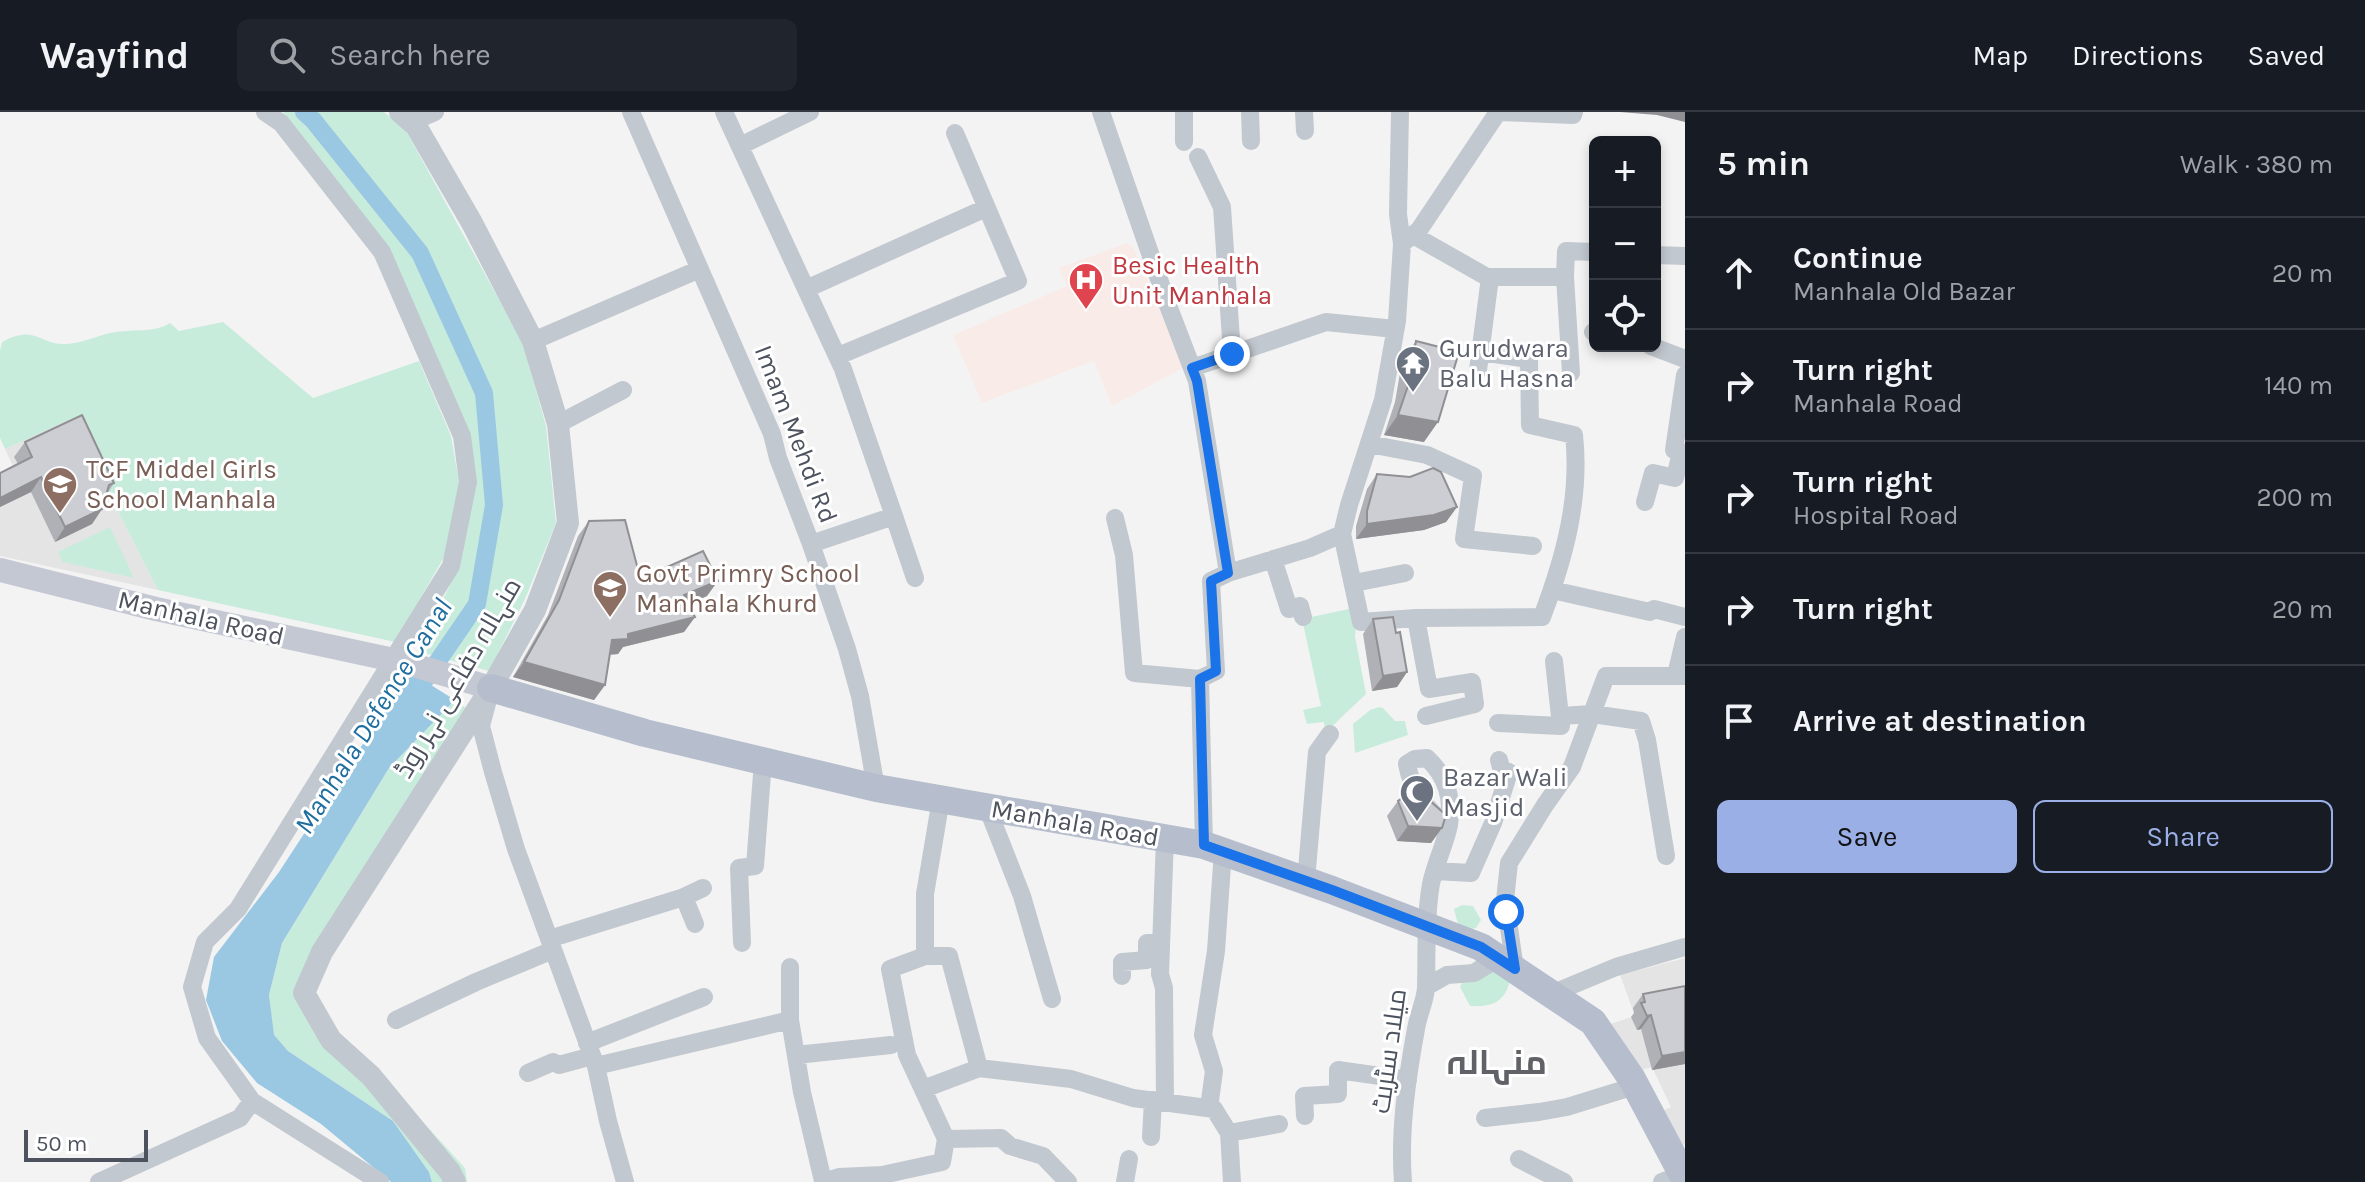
<!DOCTYPE html>
<meta charset="utf-8">
<style>
body{margin:0;font-family:Karla,Cairo,sans-serif;background:#20242c;color:#f1f3f6}
.controls{position:absolute;right:24px;top:24px;display:grid;overflow:hidden;border-radius:12px;box-shadow:0 4px 12px #0003}
.controls button{width:72px;height:72px;display:grid;place-items:center;padding:0;border:0;border-bottom:2px solid #363941;background:#171b24;color:#f1f3f6;font:40px sans-serif}
.scale{position:absolute;left:24px;bottom:20px;width:124px;box-sizing:border-box;padding-left:8px;border:4px solid #4c535e;border-top:0;font-size:22px;line-height:28px;white-space:nowrap;color:#4c535e;-webkit-text-stroke:6px #fff;paint-order:stroke}
.stop{position:absolute;width:24px;height:24px;margin:-18px;border:6px solid #1a73e8;border-radius:50%;background:#fff}
.stop.end{background:#1a73e8;border-color:#fff;box-shadow:0 2px 8px #0008}
.list{margin:0;padding:0;list-style:none}
h2{display:flex;justify-content:space-between;align-items:center;height:104px;margin:0;padding:0 32px;font-size:34px}
h2 small{font-size:26px;font-weight:400;color:#9ea1a6}
.list li{display:grid;grid-template-columns:52px 1fr auto;gap:24px;align-items:center;box-sizing:border-box;height:112px;padding:0 32px;border-top:2px solid #363941}
.list b{display:block;font-size:30px;white-space:nowrap}
.list p{margin:0;font-size:26px;white-space:nowrap;color:#9ea1a6}
.list em{font-size:26px;font-style:normal;color:#9ea1a6}
.actions{display:flex;gap:16px;padding:24px 32px}
.actions a{flex:1;padding:18px 0;border:2px solid #9aafe5;border-radius:12px;text-align:center;font-size:28px;color:#9aafe5}
.actions .main{background:#9aafe5;color:#111}
.icon{flex:none;width:44px;height:44px;fill:none;stroke:currentColor;stroke-width:2;stroke-linecap:round;stroke-linejoin:round}
.map{position:relative;flex:none;width:1685px;height:1070px;overflow:hidden}
header{display:flex;align-items:center;gap:48px;box-sizing:border-box;height:112px;padding:0 40px;background:#171b24;border-bottom:2px solid #363941}
header strong{font-size:38px}
nav{display:flex;gap:44px;margin-inline-start:auto;font-size:28px}
.search{width:560px;height:72px;background:#20242c;display:flex;align-items:center;gap:20px;box-sizing:border-box;padding:0 28px;border-radius:12px;color:#9ea1a6;font-size:30px}
main{display:flex}
aside{flex:1;background:#171b24}
.map>svg:first-child{display:block}
.education{fill:#e5e4e4}
.medical{fill:#f9ece8}
.green{fill:#c8ecdc}
.water{fill:#9ac8e3}
.lines{fill:none;stroke-linecap:round;stroke-linejoin:round}
.canal{stroke:#9ac8e3;stroke-width:18}
.minor{stroke:#c2c8cf;stroke-width:18}
.tertiary{stroke:#c2c8cf;stroke-width:22}
.secondary{stroke:#c3c8d3;stroke-width:24}
.primary{stroke:#b6becd;stroke-width:28}
.wall{fill:#b0b1b6}
.shaded-wall{fill:#909094}
.building{fill:#cdced4;stroke:#909094;stroke-width:2}
.route{stroke:#1a73e8;stroke-width:10}
.labels{text-anchor:middle;dominant-baseline:central;stroke-width:6;stroke-linejoin:round;paint-order:stroke}
.health-label{font-size:26px;fill:#be3a42;stroke:#fff;text-anchor:start}
.worship-label{font-size:26px;fill:#5b616d;stroke:#fff;text-anchor:start}
.street-label{font-size:26px;fill:#4c535e;stroke:#fff}
.education-label{font-size:26px;fill:#785e54;stroke:#fff;text-anchor:start}
.water-label{font-size:28px;font-style:italic;fill:#1e6e9f;stroke:#fff}
.district-label{font-size:34px;font-weight:bold;fill:#606267;stroke:#fff}
</style>
<header>
<strong>Wayfind</strong>
<div class="search"><svg class="icon" aria-label="search" viewBox="0 0 24 24"><circle cx="10" cy="10" r="6"/><path d="M15 15l6 6"/></svg>Search here</div>
<nav><a>Map</a><a>Directions</a><a>Saved</a></nav>
</header>
<main>
<div class="map">
<svg width="1685" height="1070" viewBox="0 0 1685 1070">
<rect width="100%" height="100%" fill="#f4f3f3"/>
<!-- education -->
<path class="education" d="M71,306L158,478L0,444V361L13,354L5,337Z
M1685,846V1032L1676,1036L1658,1001L1671,995L1652,955L1638,959L1610,912L1635,904L1620,863Z"/>
<!-- medical -->
<path class="medical" d="M1127,131L1134,136L1185,255L1112,294L1094,249L982,291L953,223L1067,174L1059,156Z"/>
<!-- green -->
<path class="green" d="M283,0H384L405,17L523,231L546,314L556,411L525,487L489,559L417,539L458,457L476,375L470,321L385,132Z
M223,210L313,286L419,249L451,324L459,370L451,433L395,530L158,478L71,307L5,337L0,326V239L2,230C36,211 40,234 67,232C84,231 100,222 116,220C134,217 154,221 170,211L179,219Z
M110,415L134,466L63,450L58,440Z
M1353,496L1356,515L1355,524L1366,582L1325,621L1324,610L1307,612L1303,598L1321,594L1302,507Z
M455,588L470,599L297,883L422,1009L465,1056L467,1070H432L429,1060L393,1009L288,939L273,923L269,883L282,831L389,656Z
M1379,595L1383,596L1395,609H1405L1408,623L1355,641L1353,612L1370,598Z
M1462,793L1473,794L1481,808L1476,816L1467,818L1459,816L1454,797Z
M1480,845L1510,869C1504,891 1492,895 1470,894L1460,875L1471,852Z"/>
<!-- water -->
<path class="water" d="M410,560L455,588L389,656L282,831L269,883L274,923L288,939L393,1009L429,1060L432,1070H391L321,1012L257,971L222,929L206,888L214,845L279,760Z"/>
<g class="lines">
<!-- canal -->
<path class="canal" d="M304,0L313,8L420,141L484,281L494,393L477,492L425,568"/>
<!-- minor -->
<path class="minor" d="M631,0L772,322L778,346L811,432L847,537L860,584L876,676
M724,0L843,257L894,404
M1101,0L1169,196L1197,269L1228,461L1211,469L1216,559L1200,567L1204,733
M1184,0V30
M1250,0L1251,29
M1304,0L1305,19
M1499,0L1573,3L1574,0
M412,10L435,0
M740,34L810,0
M1198,45L1222,95L1232,242
M1413,123L1487,165H1565L1566,139L1595,140
M1404,130L1419,118L1498,0
M1655,143L1685,144
M1565,165L1571,261
M806,177L986,96
M1593,220L1595,221
M533,229L700,157
M1651,234L1685,247
M838,244L1018,169L955,21
M1192,256L1326,210L1395,217
M1478,258L1489,173
M558,312L623,278
M1369,332L1427,343L1473,364L1464,427L1533,434
M1645,390L1653,361L1675,366L1681,340L1674,338L1685,263
M1115,406L1124,443L1134,561L1200,567
M1342,422L1361,510L1416,506L1542,505C1564,447 1581,386 1574,323L1530,313L1529,247L1481,240
M811,432L894,404L915,466
M1273,447L1289,497L1300,494L1303,505
M1228,461L1310,436L1342,422L1349,393L1383,288L1397,209L1402,132L1398,102L1400,0
M1354,471L1405,461
M1552,478L1650,500L1654,497L1685,505
M1416,506L1429,577L1472,570L1475,592L1426,604
M1676,563L1685,525
M488,588L481,614L493,660L516,737L596,954L608,1009L625,1070
M1561,604L1592,602L1641,609L1647,628L1666,744
M1498,611L1561,614L1554,549
M941,687L925,782V844L890,857L907,943L946,1027
M987,695L1022,784L1052,887
M1165,726L1160,862L1164,876L1165,989
M1435,759L1471,761L1493,711L1509,660L1502,659L1499,648
M1306,769L1317,640L1330,622
M684,785L695,812
M549,827L684,785L703,776
M742,831L739,756L755,754L763,649
M925,844H949L979,956
M790,855V908L802,980L823,1069
M1515,857L1505,788L1509,751L1545,693L1572,655L1606,564H1685
M1122,864V850L1147,848V831L1161,830
M1426,875L1447,863L1474,861L1499,846
M1551,882L1616,855L1685,835
M396,908L476,870L553,838
M587,931L704,885
M796,943L891,933
M596,954L790,908
M528,961L553,950L559,953L592,944
M926,976L979,956L1071,967L1133,986L1214,997L1229,1021L1232,1070
M252,989L380,1070
M1209,996L1214,959L1203,923L1216,839L1223,739
M1305,1004L1304,984L1338,982V958L1408,968
M1485,1006L1539,1000L1567,995L1635,974
M1229,1021L1279,1012
M1151,1025L1153,988
M1519,1047L1564,1070
M99,1070L240,1006L252,989L207,926L192,875L205,830L238,797L451,454L468,370L462,324L382,140L281,11L265,0
M823,1070L839,1065L882,1063L942,1050L946,1027L1001,1026L1010,1034L1043,1044L1068,1070
M1125,1070L1129,1047
M1403,1070C1399,1020 1407,966 1416,917C1418,903 1425,890 1426,876C1427,842 1425,805 1431,772C1435,752 1445,733 1449,713C1427,701 1411,676 1407,652L1415,647L1427,646C1447,665 1453,686 1449,713
M1662,1070L1683,1062"/>
<!-- tertiary -->
<path class="tertiary" d="M400,0L416,14L472,111L533,229L558,312L568,411L535,498L491,576L322,840L304,881L331,928L371,964L450,1060L455,1070"/>
<!-- secondary -->
<path class="secondary" d="M0,458L156,497L403,550L491,576"/>
<!-- primary -->
<path class="primary" d="M491,576L645,621L876,676L1204,733L1332,778L1481,835L1593,910L1632,967L1685,1067"/>
</g>
<!-- wall -->
<path class="wall" d="M1416,229L1424,330L1384,323L1395,290L1402,249Z
M25,330L114,371L107,382L102,397L92,412L55,430L31,380L0,395V361L18,352L14,345Z
M1377,362L1457,395L1446,410L1424,418L1356,427V414L1367,377Z
M589,409L640,465L707,484L689,492L695,505L684,520L623,535L618,542L610,543L605,573L594,588L513,565L548,503L578,424Z
M1373,507L1396,521L1407,560L1397,575L1372,579L1363,522Z
M1398,689L1442,716L1431,731L1397,729L1387,704Z
M1643,882L1685,952L1652,958L1641,917L1637,918L1631,905L1634,901L1633,896Z"/>
<!-- shaded-wall -->
<path class="shaded-wall" d="M1620,0H1685V10L1657,3Z
M1398,303L1438,310L1424,330L1384,323Z
M41,365L31,380L0,395V386Z
M1457,395L1446,410L1424,418L1356,427L1367,412Z
M102,397L92,412L55,430L65,415Z
M718,469L707,484L674,498L684,483Z
M695,505L684,520L623,535L618,542L601,543L612,528L628,522Z
M524,550L605,573L594,588L513,565Z
M1407,560L1397,575L1372,579L1383,564Z
M1408,714L1442,716L1431,731L1397,729Z
M1651,903L1641,917L1637,918L1647,904Z
M1685,940V952L1652,958L1662,944Z"/>
<!-- building -->
<path class="building" d="M1416,229L1459,240L1438,310L1398,303L1409,271Z
M82,303L114,371L109,373L102,397L65,415L41,365L0,386V361L32,345L25,330Z
M1433,356L1441,360L1457,395L1434,403L1367,412V399L1377,362L1410,365Z
M625,408L640,465L656,460L703,439L718,469L684,483L695,505L628,522V527L612,528L605,573L524,550L559,488L589,409Z
M1393,505L1396,521L1400,520L1407,560L1383,564L1373,507Z
M1419,675L1429,688L1446,703L1442,716L1408,714L1398,689Z
M1685,874V940L1662,944L1651,903L1647,904L1641,891L1645,890L1643,882Z"/>
<g class="lines">
<!-- route -->
<path class="route" d="M1232,242L1192,256L1197,269L1228,461L1211,469L1216,559L1200,567L1204,733L1332,778L1481,835L1515,857L1506,800"/>
</g>
<!-- icons -->
<defs>
<g id="hospital-pin" transform="scale(1.8)"><path d="M0 17L-7.5 6A9.5 9.5 0 1 1 7.5 6Z" fill="#e0444e" stroke="#fff"/><path d="M-5-5h3v3.5h4V-5h3V5h-3V1.5h-4V5h-3Z" fill="#fff"/></g>
<g id="temple-pin" transform="scale(1.8)"><path d="M0 17L-7.5 6A9.5 9.5 0 1 1 7.5 6Z" fill="#6b7280" stroke="#fff"/><path d="M0-6L5-2H3V0L6.5 2.5H4V6H1.5V3h-3V6H-4V2.5H-6.5L-3 0V-2H-5Z" fill="#fff"/></g>
<g id="school-pin" transform="scale(1.8)"><path d="M0 17L-7.5 6A9.5 9.5 0 1 1 7.5 6Z" fill="#8d6e63" stroke="#fff"/><path d="M0-5L7-2L0 1L-7-2ZM-4 1L0 2.5L4 1V4Q0 6-4 4Z" fill="#fff"/></g>
<g id="mosque-pin" transform="scale(1.8)"><path d="M0 17L-7.5 6A9.5 9.5 0 1 1 7.5 6Z" fill="#6b7280" stroke="#fff"/><path d="M3.5-4.9A6 6 0 1 0 3.5 4.9A5 5 0 1 1 3.5-4.9Z" fill="#fff"/></g>
</defs>
<g fill-rule="evenodd">
<use href="#hospital-pin" x="1086" y="168"/>
<use href="#temple-pin" x="1413" y="251"/>
<use href="#school-pin" x="60" y="372"/>
<use href="#school-pin" x="610" y="476"/>
<use href="#mosque-pin" x="1417" y="680"/>
</g>
<g class="labels">
<!-- health labels -->
<g class="health-label">
<text x="1112" y="153">Besic Health<tspan x="1112" dy="30">Unit Manhala</tspan></text>
</g>
<!-- worship labels -->
<g class="worship-label">
<text x="1439" y="236">Gurudwara<tspan x="1439" dy="30">Balu Hasna</tspan></text>
<text x="1443" y="665">Bazar Wali<tspan x="1443" dy="30">Masjid</tspan></text>
</g>
<!-- street labels -->
<g class="street-label">
<text transform="translate(796 322) rotate(69)">Imam Mehdi Rd</text>
<text transform="translate(201 506) rotate(13)">Manhala Road</text>
<text transform="translate(458 566) rotate(-60)">منہالہ دفاعی نہر روڈ</text>
<text transform="translate(1075 711) rotate(10)">Manhala Road</text>
<text transform="translate(1389 939) rotate(-82)">میلاد سٹریٹ</text>
</g>
<!-- education labels -->
<g class="education-label">
<text x="86" y="357">TCF Middel Girls<tspan x="86" dy="30">School Manhala</tspan></text>
<text x="636" y="461">Govt Primry School<tspan x="636" dy="30">Manhala Khurd</tspan></text>
</g>
<!-- water labels -->
<g class="water-label">
<text transform="translate(373 604) rotate(-58)">Manhala Defence Canal</text>
</g>
<!-- district labels -->
<g class="district-label">
<text x="1497" y="951">منہالہ</text>
</g>
</g>
</svg>
<div class="controls">
<button>+</button>
<button>−</button>
<button><svg class="icon" aria-label="locate" viewBox="0 0 24 24"><circle cx="12" cy="12" r="6"/><path d="M12 2v4M12 18v4M2 12h4M18 12h4"/></svg></button>
</div>
<div class="scale">50 m</div>
<div class="stop" style="left:1506px;top:800px"></div>
<div class="stop end" style="left:1232px;top:242px"></div>
</div>
<aside>
<h2>5 min<small>Walk · 380 m</small></h2>
<ul class="list">
<li><svg class="icon" aria-label="ahead" viewBox="0 0 24 24"><path d="M12 20V5M6 11l6-6 6 6"/></svg><div><b>Continue</b><p>Manhala Old Bazar</p></div><em>20 m</em></li>
<li><svg class="icon" aria-label="right" viewBox="0 0 24 24"><path d="M7 20v-9h11M14 6l5 5-5 5"/></svg><div><b>Turn right</b><p>Manhala Road</p></div><em>140 m</em></li>
<li><svg class="icon" aria-label="right" viewBox="0 0 24 24"><path d="M7 20v-9h11M14 6l5 5-5 5"/></svg><div><b>Turn right</b><p>Hospital Road</p></div><em>200 m</em></li>
<li><svg class="icon" aria-label="right" viewBox="0 0 24 24"><path d="M7 20v-9h11M14 6l5 5-5 5"/></svg><div><b>Turn right</b></div><em>20 m</em></li>
<li><svg class="icon" aria-label="arrive" viewBox="0 0 24 24"><path d="M6 21V4h12l-3 4 3 4H6"/></svg><div><b>Arrive at destination</b></div></li>
</ul>
<div class="actions"><a class="main">Save</a><a>Share</a></div>
</aside>
</main>
